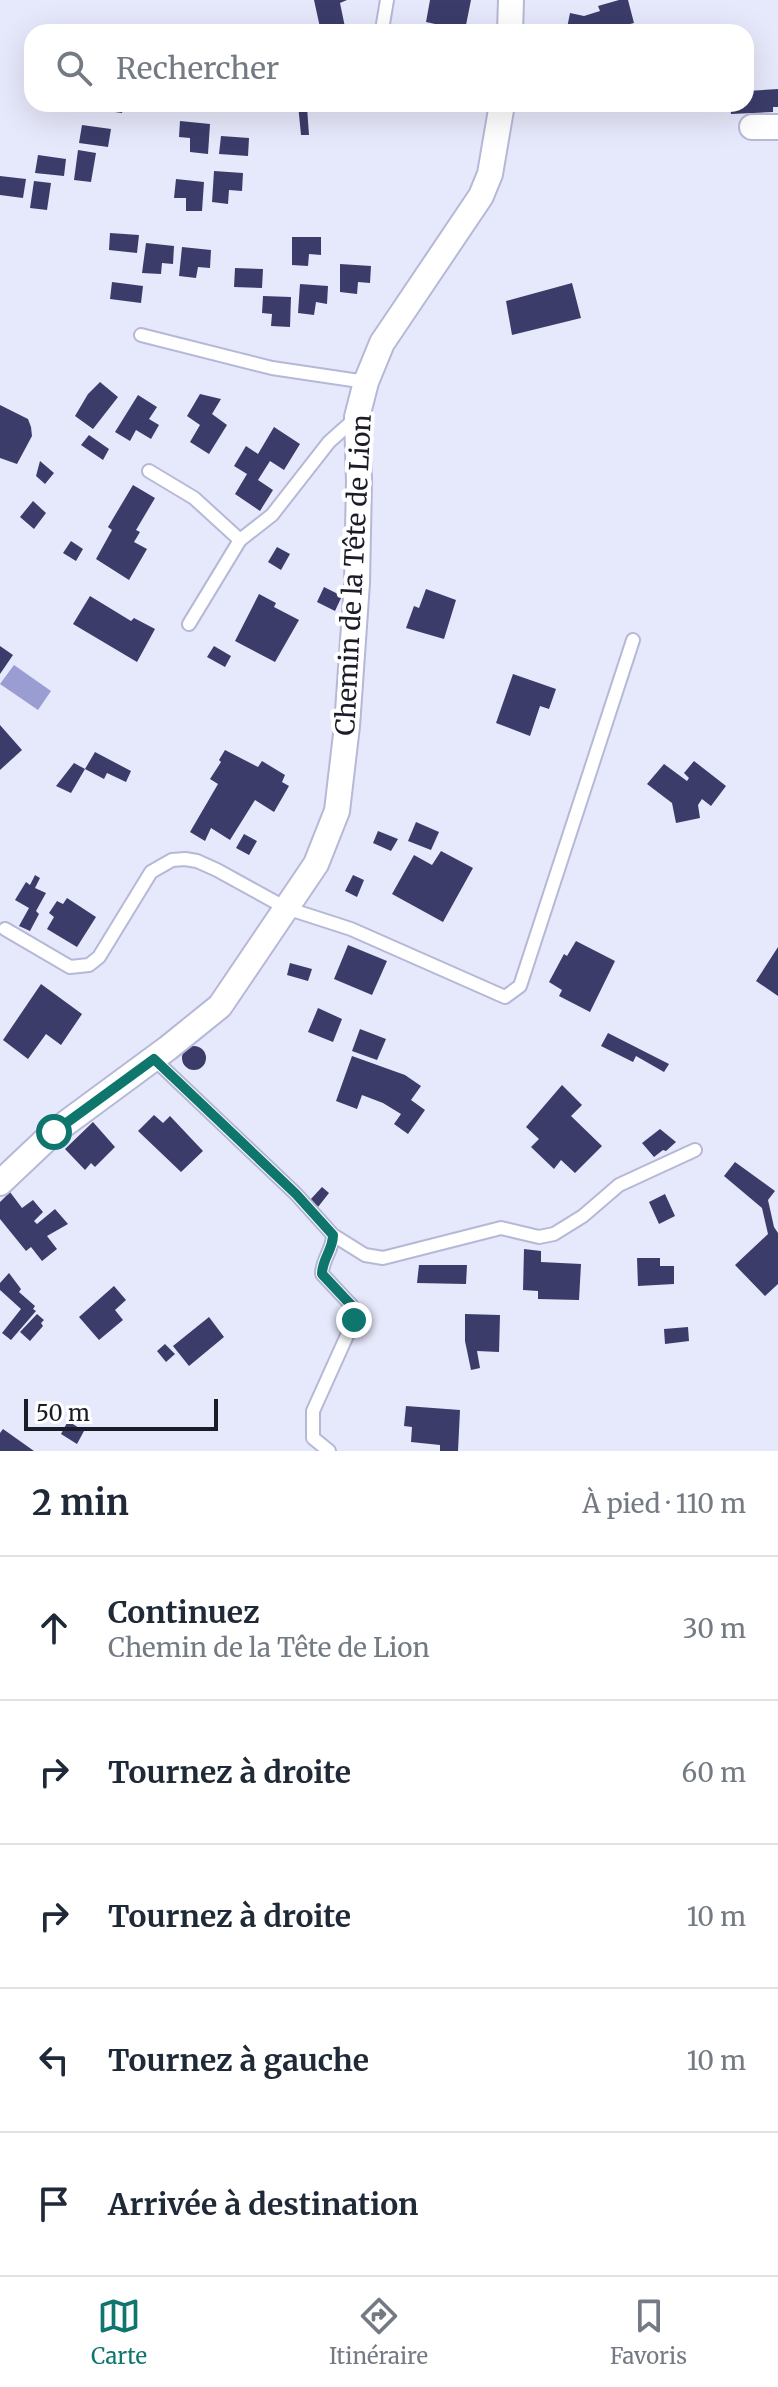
<!DOCTYPE html>
<html lang="fr">
<meta charset="utf-8">
<style>
body{margin:0;font-family:Merriweather,serif;background:#f6f6f7;color:#1f2937}
.scale{position:absolute;left:24px;bottom:20px;width:194px;box-sizing:border-box;padding-left:8px;border:4px solid #1b1c27;border-top:0;font-size:22px;line-height:28px;white-space:nowrap;color:#1b1c27;-webkit-text-stroke:6px #fff;paint-order:stroke}
.stop{position:absolute;width:24px;height:24px;margin:-18px;border:6px solid #0f766e;border-radius:50%;background:#fff}
.stop.end{background:#0f766e;border-color:#fff;box-shadow:0 2px 8px #0008}
.list{margin:0;padding:0;list-style:none}
h2{display:flex;justify-content:space-between;align-items:center;height:104px;margin:0;padding:0 32px;font-size:34px}
h2 small{font-size:26px;font-weight:400;color:#747a83}
.list li{display:grid;grid-template-columns:52px 1fr auto;gap:24px;align-items:center;box-sizing:border-box;height:144px;padding:0 32px;border-top:2px solid #e0e1e3}
.list b{display:block;font-size:30px;white-space:nowrap}
.list p{margin:0;font-size:26px;white-space:nowrap;color:#747a83}
.list em{font-size:26px;font-style:normal;color:#747a83}
.icon{flex:none;width:44px;height:44px;fill:none;stroke:currentColor;stroke-width:2;stroke-linecap:round;stroke-linejoin:round}
.map{position:relative;flex:none;width:778px;height:1451px;overflow:hidden}
.search{position:absolute;background:#fff;box-shadow:0 8px 32px #0002;left:24px;right:24px;top:24px;height:88px;display:flex;align-items:center;gap:20px;box-sizing:border-box;padding:0 28px;border-radius:24px;color:#747a83;font-size:30px}
.sheet{height:824px;background:#fff}
nav{display:flex;justify-content:space-around;align-items:center;box-sizing:border-box;height:112px;border-top:2px solid #e0e1e3;background:#fff;font-size:22px;color:#747a83}
nav a{display:grid;justify-items:center;gap:4px}
nav .on{color:#0f766e}
.map>svg:first-child{display:block}
.water{fill:#9a9dd2}
.building{fill:#3c3c6a}
.lines{fill:none;stroke-linecap:round;stroke-linejoin:round}
.lane-casing{stroke:#b6b8d7;stroke-width:16}
.street-casing{stroke:#b6b8d7;stroke-width:28}
.lane{stroke:#fff;stroke-width:12}
.street{stroke:#fff;stroke-width:24}
.route{stroke:#0f766e;stroke-width:10}
.labels{text-anchor:middle;dominant-baseline:central;stroke-width:8;stroke-linejoin:round;paint-order:stroke}
.street-label{font-size:26px;fill:#1b1c27;stroke:#fff}
</style>
<div class="map">
<svg width="778" height="1451" viewBox="0 0 778 1451">
<rect width="100%" height="100%" fill="#e6e8fb"/>
<!-- water -->
<path class="water" d="M14,665L51,691L38,710L0,684Z"/>
<!-- building -->
<path class="building" d="M314,0H347L340,3L346,32H321Z
M430,0H471L465,30L457,32L458,29L426,22Z
M619,0H628L634,23L599,32H576L567,28L570,13L584,16L600,11L598,6Z
M778,89V107H773V112L731,114L730,104H746V91Z
M94,104H124L122,113L93,109Z
M298,104H317L307,107L309,135H301Z
M358,104H388V105L362,112Z
M180,121L210,124L208,154L190,152V138L179,137Z
M82,125L111,129L108,147L79,143Z
M221,136L249,138L248,156L219,154Z
M78,150L96,153L91,182L74,180Z
M38,155L66,159L64,176L35,173Z
M214,171L243,173L242,191L229,190L228,204L212,202Z
M0,176L26,179L23,198L0,195Z
M176,179L204,182L202,211H186V198H174Z
M34,181L51,183L47,210L30,208Z
M110,233L139,235L137,253L109,250Z
M292,237H321V255L309,254L308,266L292,265Z
M146,243L174,246L173,264L162,263L161,274L142,273Z
M182,247L211,250L210,268L198,267L196,278L179,276Z
M340,264L371,266L370,283L358,282L357,294L340,292Z
M235,268L263,269L262,288L234,287Z
M112,282L143,286L141,303L110,299Z
M572,283L581,318L512,335L506,301Z
M300,284L328,286L327,304L316,302L314,315L298,313Z
M263,296L291,297L290,327L271,326L272,314L262,313Z
M100,382L118,397L93,429L75,416L88,394Z
M200,394L221,399L212,414L227,425L209,454L190,442L200,425L187,416Z
M138,395L157,407L149,419L159,425L151,439L136,430L130,441L115,432Z
M0,405L28,419L31,427L32,436L17,464L0,458Z
M274,427L300,444L284,470L270,461L258,480L273,490L260,511L235,494L247,474L234,466L246,446L258,454Z
M89,435L109,449L103,460L81,445Z
M40,461L54,473L45,484L36,476Z
M133,485L155,498L136,530L140,532L134,542L147,549L129,580L96,559L112,530L108,527Z
M33,501L46,513L34,529L20,517Z
M71,541L83,549L76,561L63,553Z
M277,547L290,554L281,570L268,562Z
M324,587L342,596L335,611L317,602Z
M426,589L456,600L444,639L406,628L414,606L419,608Z
M259,594L276,603L274,607L299,620L275,662L235,641Z
M90,596L131,621L134,618L155,629L137,662L73,624Z
M0,646L13,655L0,674Z
M214,646L231,656L225,667L207,657Z
M513,674L556,689L549,709L540,706L530,736L496,723Z
M0,725L22,750L0,770Z
M225,750L258,767L262,761L285,775L282,782L289,786L274,812L255,800L230,840L211,828L205,841L190,832L218,784L210,779L221,762L219,760Z
M95,752L131,771L126,782L107,773L104,779L85,769Z
M694,761L726,786L711,806L702,799L698,805L700,818L676,823L672,803L647,784L664,764L687,781L689,778L684,773Z
M74,763L85,769L71,793L56,786Z
M416,822L439,832L431,850L408,841Z
M378,831L398,839L391,851L373,843Z
M244,834L257,841L249,855L236,848Z
M441,851L473,868L443,922L392,894L414,855L432,865Z
M35,875L40,878L35,888L46,893L36,911L39,914L30,931L19,926L29,908L15,900L26,882L30,885Z
M353,875L364,880L357,897L345,891Z
M67,898L96,917L77,947L47,929L54,917L49,913L57,901L63,904Z
M576,941L615,961L590,1012L559,996L562,990L549,982L564,954L567,956Z
M348,945L387,961L372,995L334,979Z
M778,947V996L756,981Z
M290,963L312,969L308,981L287,975Z
M41,984L82,1014L61,1045L46,1034L28,1059L3,1040Z
M318,1008L342,1019L333,1042L308,1032Z
M360,1029L386,1039L377,1060L352,1051Z
M608,1033L669,1064L664,1072L636,1056L633,1062L601,1046Z
M182 1058a12 12 0 1 1 24 0a12 12 0 1 1-24 0Z
M352,1056L405,1075L421,1086L411,1100L425,1110L408,1134L394,1124L401,1114L383,1103L362,1095L357,1109L336,1101Z
M562,1085L582,1105L571,1116L602,1146L575,1173L561,1160L554,1169L531,1147L539,1139L526,1127Z
M154,1115L163,1123L170,1116L203,1151L181,1172L138,1131Z
M93,1122L115,1147L95,1167L91,1163L85,1170L65,1149Z
M660,1129L676,1142L666,1151L663,1150L654,1157L642,1143Z
M735,1162L775,1191L768,1200L774,1227L778,1233V1284L765,1296L735,1265L768,1234L762,1208L724,1176Z
M322,1187L329,1193L318,1207L310,1200Z
M10,1192L22,1208L33,1200L43,1212L34,1221L37,1224L55,1209L68,1224L47,1236L57,1249L42,1261L31,1247L26,1251L0,1219V1202Z
M665,1194L675,1216L659,1224L649,1202Z
M524,1249L541,1251V1262L581,1264L579,1300L538,1299V1291L523,1290Z
M637,1258H660V1266H674V1284L638,1286Z
M419,1265H467L466,1284L417,1283Z
M9,1273L21,1289L19,1292L35,1306L33,1309L36,1311L11,1340L2,1333L21,1309L0,1290V1283Z
M114,1286L126,1300L115,1310L123,1320L99,1340L79,1317Z
M37,1314L44,1320L41,1323L43,1326L30,1341L20,1332Z
M465,1314L500,1315L499,1352L477,1351L480,1368L471,1370L465,1341Z
M209,1317L224,1337L189,1366L173,1346Z
M688,1327L689,1341L665,1344L664,1329Z
M165,1344L175,1354L166,1362L157,1351Z
M406,1406L460,1410L458,1451H440V1445L411,1442L412,1427L404,1426Z
M68,1421L84,1431L77,1444L61,1434Z
M3,1429L34,1451H0V1433Z"/>
<g class="lines">
<!-- lane casing -->
<g class="lane-casing">
<path id="lane" d="M383,24L387,0
M141,335L272,368L366,382
M149,471L194,498L240,540
M189,624L240,540L272,515L329,442L357,417
M5,929L70,967L89,965L99,957L151,872L172,860L185,859L197,861L217,870L286,908L351,929L505,997L520,986L633,640
M154,1059L296,1194L333,1235C333,1250 322,1259 322,1274L352,1306L354,1320L313,1411V1438L329,1451
M333,1235L365,1255L383,1258L501,1228L539,1237L554,1234L583,1216L619,1185L695,1150"/>
</g>
<!-- street casing -->
<g class="street-casing">
<path id="street" d="M510,32L511,0
M752,127H778
M0,1183L54,1132L168,1048L220,1006L316,864L337,811L347,726L357,583L359,481L357,417L366,382L382,343L481,196L490,174L502,104"/>
</g>
<!-- lane -->
<use href="#lane" class="lane"/>
<!-- street -->
<use href="#street" class="street"/>
</g>
<g class="lines">
<!-- route -->
<path class="route" d="M54,1132L154,1059L296,1194L333,1235C333,1250 322,1259 322,1274L352,1306L354,1320"/>
</g>
<g class="labels">
<!-- street labels -->
<g class="street-label">
<text transform="translate(353 575) rotate(-87)">Chemin de la Tête de Lion</text>
</g>
</g>
</svg>
<div class="scale">50 m</div>
<div class="stop" style="left:54px;top:1132px"></div>
<div class="stop end" style="left:354px;top:1320px"></div>
<div class="search"><svg class="icon" aria-label="search" viewBox="0 0 24 24"><circle cx="10" cy="10" r="6"/><path d="M15 15l6 6"/></svg>Rechercher</div>
</div>
<section class="sheet">
<h2>2 min<small>À pied · 110 m</small></h2>
<ul class="list">
<li><svg class="icon" aria-label="ahead" viewBox="0 0 24 24"><path d="M12 20V5M6 11l6-6 6 6"/></svg><div><b>Continuez</b><p>Chemin de la Tête de Lion</p></div><em>30 m</em></li>
<li><svg class="icon" aria-label="right" viewBox="0 0 24 24"><path d="M7 20v-9h11M14 6l5 5-5 5"/></svg><div><b>Tournez à droite</b></div><em>60 m</em></li>
<li><svg class="icon" aria-label="right" viewBox="0 0 24 24"><path d="M7 20v-9h11M14 6l5 5-5 5"/></svg><div><b>Tournez à droite</b></div><em>10 m</em></li>
<li><svg class="icon" aria-label="left" viewBox="0 0 24 24"><path d="M17 20v-9H6M10 6l-5 5 5 5"/></svg><div><b>Tournez à gauche</b></div><em>10 m</em></li>
<li><svg class="icon" aria-label="arrive" viewBox="0 0 24 24"><path d="M6 21V4h12l-3 4 3 4H6"/></svg><div><b>Arrivée à destination</b></div></li>
</ul>
</section>
<nav>
<a class="on"><svg class="icon" aria-label="map" viewBox="0 0 24 24"><path d="M3 6l6-2 6 2 6-2v14l-6 2-6-2-6 2zM9 4v14M15 6v14"/></svg>Carte</a>
<a><svg class="icon" aria-label="directions" viewBox="0 0 24 24"><path d="M12 3l9 9-9 9-9-9zM9 14v-3h6M13 9l2 2-2 2"/></svg>Itinéraire</a>
<a><svg class="icon" aria-label="saved" viewBox="0 0 24 24"><path d="M7 4h10v16l-5-4-5 4z"/></svg>Favoris</a>
</nav>
